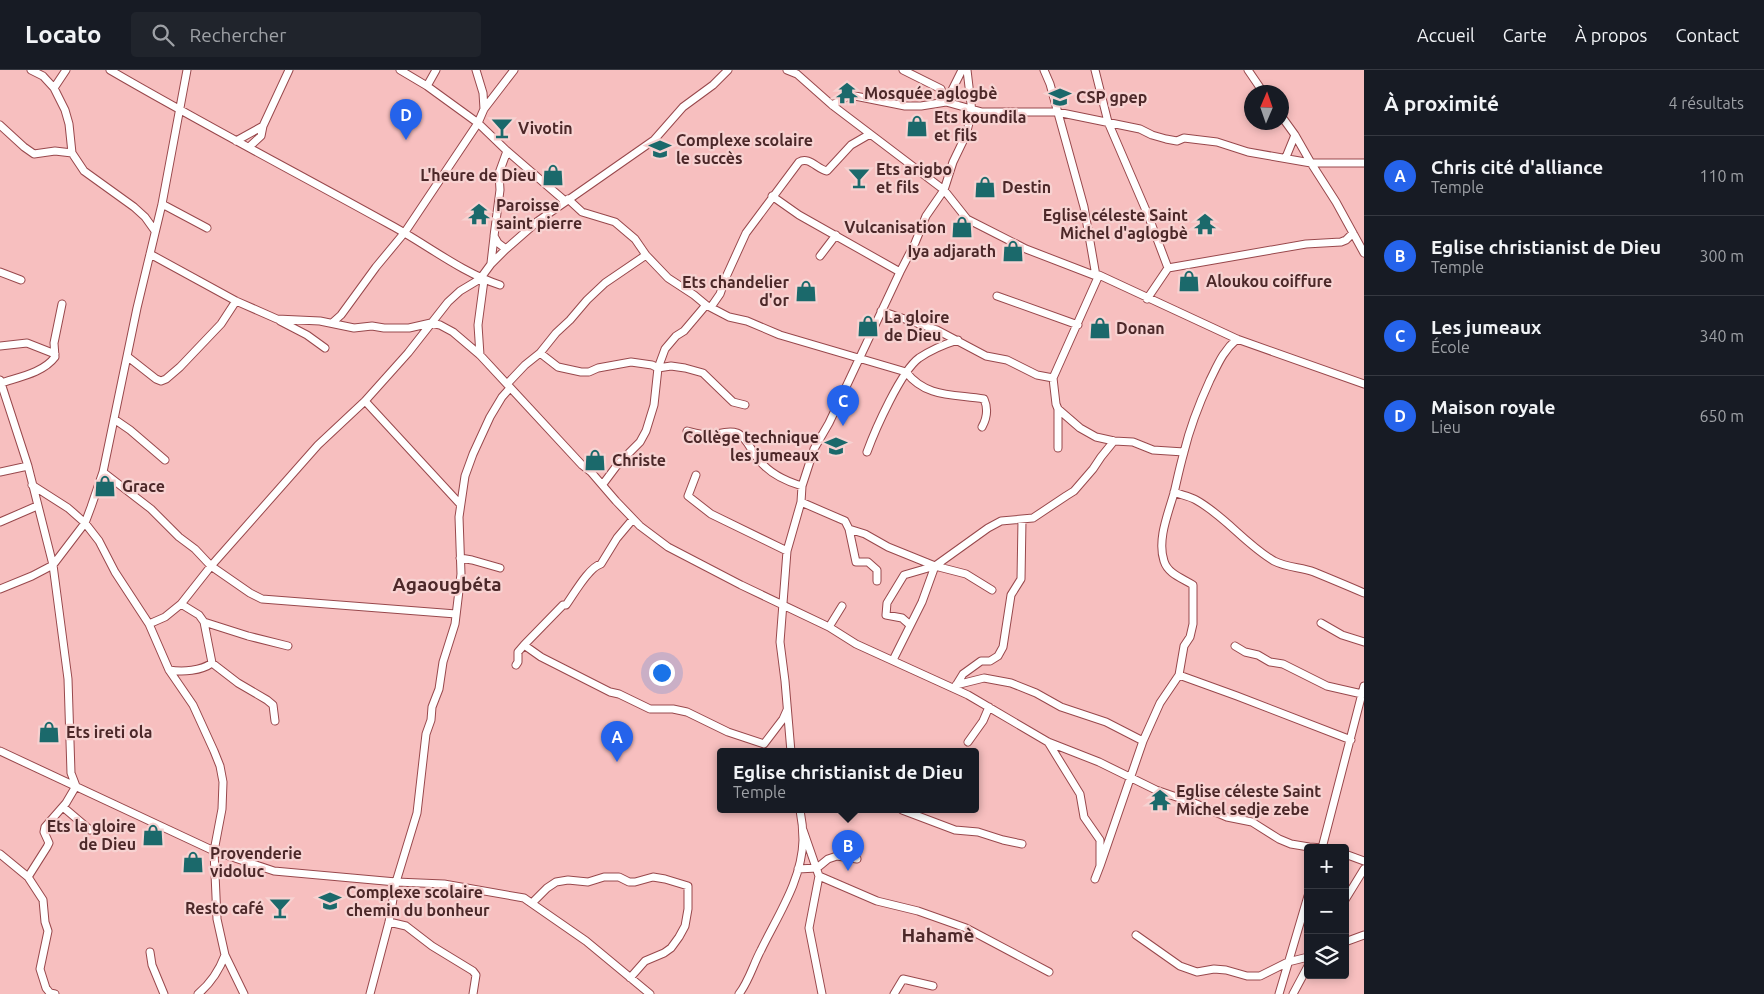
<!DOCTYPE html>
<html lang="fr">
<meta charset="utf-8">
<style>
body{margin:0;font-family:Ubuntu,sans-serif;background:#20242c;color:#f1f3f6}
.controls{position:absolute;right:15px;bottom:15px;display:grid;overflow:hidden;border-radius:5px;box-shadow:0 2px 8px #0003}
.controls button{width:45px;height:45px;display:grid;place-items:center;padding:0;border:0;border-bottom:1px solid #363941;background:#171b24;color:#f1f3f6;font:25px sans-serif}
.compass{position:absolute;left:1244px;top:15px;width:45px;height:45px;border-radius:50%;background:#171b24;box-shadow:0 2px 8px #0003;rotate:2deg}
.you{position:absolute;left:661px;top:602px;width:18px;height:18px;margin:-12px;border:4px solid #fff;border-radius:50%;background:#1a73e8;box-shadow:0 0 0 8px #1a73e833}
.badge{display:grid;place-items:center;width:32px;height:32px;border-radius:50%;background:#2563eb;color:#fff;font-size:16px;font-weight:700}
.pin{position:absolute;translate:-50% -41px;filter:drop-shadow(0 1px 2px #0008)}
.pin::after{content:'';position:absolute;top:26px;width:18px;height:15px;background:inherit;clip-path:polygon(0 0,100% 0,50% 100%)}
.popup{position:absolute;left:717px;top:678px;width:262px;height:65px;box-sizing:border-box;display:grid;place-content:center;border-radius:5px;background:#171b24;filter:drop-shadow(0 1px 4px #0005);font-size:16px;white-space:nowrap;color:#9ea1a6}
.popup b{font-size:19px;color:#f1f3f6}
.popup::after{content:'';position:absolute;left:50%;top:100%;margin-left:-10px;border:10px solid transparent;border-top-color:#171b24}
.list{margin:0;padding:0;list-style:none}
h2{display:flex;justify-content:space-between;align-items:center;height:65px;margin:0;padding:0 20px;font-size:21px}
h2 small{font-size:16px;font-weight:400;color:#9ea1a6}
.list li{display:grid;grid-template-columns:32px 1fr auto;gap:15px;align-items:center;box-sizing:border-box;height:80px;padding:0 20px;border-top:1px solid #363941}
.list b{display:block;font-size:19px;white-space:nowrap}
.list p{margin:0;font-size:16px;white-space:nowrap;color:#9ea1a6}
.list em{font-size:16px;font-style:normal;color:#9ea1a6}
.icon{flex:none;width:28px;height:28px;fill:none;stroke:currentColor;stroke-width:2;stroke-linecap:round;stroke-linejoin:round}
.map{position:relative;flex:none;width:1364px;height:924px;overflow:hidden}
header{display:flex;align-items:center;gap:30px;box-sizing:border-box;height:70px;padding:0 25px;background:#171b24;border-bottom:1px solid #363941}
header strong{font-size:24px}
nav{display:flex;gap:28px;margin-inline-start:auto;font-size:18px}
.search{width:350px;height:45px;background:#20242c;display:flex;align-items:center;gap:12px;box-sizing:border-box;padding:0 18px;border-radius:5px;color:#9ea1a6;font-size:19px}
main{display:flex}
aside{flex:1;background:#171b24}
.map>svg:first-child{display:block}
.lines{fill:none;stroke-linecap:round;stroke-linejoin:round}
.minor-casing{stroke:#98484c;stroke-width:9}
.minor{stroke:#fff;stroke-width:7}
.labels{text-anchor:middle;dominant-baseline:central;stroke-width:4.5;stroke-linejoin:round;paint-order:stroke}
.poi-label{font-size:16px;font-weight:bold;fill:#4c2829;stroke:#f7d2d1;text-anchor:start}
.quarter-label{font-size:19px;font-weight:bold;fill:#4c2829;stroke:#f7d2d1}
</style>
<header>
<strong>Locato</strong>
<div class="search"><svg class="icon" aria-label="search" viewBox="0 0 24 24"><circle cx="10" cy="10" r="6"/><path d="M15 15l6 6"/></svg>Rechercher</div>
<nav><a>Accueil</a><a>Carte</a><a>À propos</a><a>Contact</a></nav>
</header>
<main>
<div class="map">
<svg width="1364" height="924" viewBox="0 0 1364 924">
<rect width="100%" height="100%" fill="#f7bfbf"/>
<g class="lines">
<!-- minor casing -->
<g class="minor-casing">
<path id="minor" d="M31,0L43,6L54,18L66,0
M110,0C201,53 295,102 387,153C425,173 460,202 500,215
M400,0L427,16L478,53L507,81L565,131
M476,0L483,23L484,39
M787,0L797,4L832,35L944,120L967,149L1026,179L1096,206L1099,205L1237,269L1364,314
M903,0L941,19L946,32L962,0
M967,0L972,42
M1044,0L1050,14L1084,137L1096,206
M1095,0L1108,52L1148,145L1168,198
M1248,0L1263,22
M427,16L436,0
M54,18L65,40L69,54L72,83L84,101L134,137L145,147L155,161
M832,35L850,25L905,36H921L946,32L982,42H1057L1140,59L1152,65L1166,69L1177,71L1184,68L1217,72L1248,82L1311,93H1364
M1282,47L1295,65L1311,93L1336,132L1364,183
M0,55L24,77L34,84L55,81L72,83
M236,71L263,56L289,0
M249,77L261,66L263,56
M1286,87L1295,65
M772,126L799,145L900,202
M568,129L582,142L615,152L635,169L646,185L668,208L694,225L706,235L684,261L676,266L665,279L658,298L654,335L646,361L640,372L618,394L603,414
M162,134L207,158
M506,179L498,173L494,166L500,120L499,103L507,81
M150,184L236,231L277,249L320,251L354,258L372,256L384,258H409L431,253L440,255L453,262L480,285L582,395L591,402L616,431L640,456L668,477L741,515L829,557L856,574L968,625L1048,672L1099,692L1156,720L1194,733L1227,747L1252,752L1279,769L1291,774L1309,777L1324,778
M820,186L836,165
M491,193L494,167
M0,202L21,210
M997,226L1078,255
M1147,229L1168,198L1306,174L1341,172L1346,170L1353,163
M706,235L729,247L747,251L780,265L906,302C926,328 954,324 984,329C988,338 987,348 982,357
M711,237L720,224L726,207L746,163L799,92C809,86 817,99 827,101L851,75L870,64
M881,241L937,260L986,286L1007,290L1037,305L1053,308
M280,251L307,265L325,278
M332,253L341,245L376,197L405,162L478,53L484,39L514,0
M0,276L27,273L55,284
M540,283L558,297L581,302H589L598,298L631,292L652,295L658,298L671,296L685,298L703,303L733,332L745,335
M480,285L478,255L484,210
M128,287L156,309L161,311L166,309L180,297L221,254L236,231
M0,310L28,396L53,495L68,609L71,703L76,716L66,733L45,757L44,762L49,773L47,777L28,807
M1,313C19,307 43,303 55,287L54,273L62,234
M507,314L525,295L540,283L556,263L570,250L587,230L605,213L646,185
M365,331L460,434
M1058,339L1080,358L1096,367L1114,371L1133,372L1153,380L1184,382
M114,349L130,360L165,390
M687,361C695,363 702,365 710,365C719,364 728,360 737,363C747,367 752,383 759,390C770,404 785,411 802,416
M1058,378V339L1056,334L1053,308L1099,205
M867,382C875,360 901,301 919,288C931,280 945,274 958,270
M0,402L28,396
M103,402L151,439L179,467L195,479L211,496L250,523L262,529L456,544
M696,405L688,426L711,444L787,481
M32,415L68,438L85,453L99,471L115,502L149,554L169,600L193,635L214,681L220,696L223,712L222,739L214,781L217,849L225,885L244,924
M1174,422C1181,425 1189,426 1196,430C1225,446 1245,474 1274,491C1288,498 1301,497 1314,502C1331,509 1348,516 1364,523
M801,432L845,451L849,459L865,464L888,477L935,496L988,458L1001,451L1033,448L1066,426L1074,421L1093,399L1101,387L1114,371
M0,452L37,436
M849,459L856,492H868L877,500V511
M460,488L472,490L500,498
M0,519L32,506L53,495L85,453L91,437L103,402L137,238L162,134L187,0
M181,534L199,545L204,552L212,593L238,613L267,630L273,635L275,651
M204,552L248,566L288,576
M1321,553L1342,565L1364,572
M149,554L165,547L181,534L211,496L318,375L365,331L408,283L448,232L460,221L480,209L491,194L506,179L538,151L654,70L683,37L713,15L728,0
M910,555L902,548L886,545L887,533L904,505L935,496
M829,557L842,536
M524,575L541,587L610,622L619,624L650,639H673L687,642L728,662L764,674L783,649L787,640
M1235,576L1245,582L1258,585L1270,592L1283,594L1327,616L1362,624
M893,590L922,532L935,496L966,504L992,520
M516,595L518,592V582L524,575L563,535H566C574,524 589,497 601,494L617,468L633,449
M169,600C183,602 201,601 212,593
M1179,605L1237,626L1351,670
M956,615L984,608L1011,613L1036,623L1061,637L1106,652L1143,671L1100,796
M955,617L963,604L981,591H990L998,586L1003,577L1011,525L1021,509L1022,450
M1143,671L1160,633L1179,605L1184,576L1190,567L1193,554V515C1182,508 1168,504 1164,491C1157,470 1168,444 1174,423C1177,410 1180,396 1184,382C1190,357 1199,334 1210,310C1218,294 1223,281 1237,269
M968,672L983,651L989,637
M1048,672L1080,724L1084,747L1100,770V796L1095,809
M0,681L214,781L274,801L396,812L444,814L524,828L586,871L650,924
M791,682L785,611L780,572L787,481L801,432L802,416L814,379L829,353L900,202L915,173L926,146L944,120L953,92L966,65L971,45L982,42
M63,737L90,760
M902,740L955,760L978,762L1003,770L1022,774
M803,760L819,806L877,831L918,841L966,858L1049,902
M1322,778L1364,616
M0,784L28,807L43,830L45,852L48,861L40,899L46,918L50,923L55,924
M1345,784L1364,791
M798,799L817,798L828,789L837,786L857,789
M819,806L809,858L822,924
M1345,830L1364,799
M533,832L547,818L556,812L568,810L588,812L604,807H619L629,812H635L653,807L665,809L688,816V839L685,856L679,867L671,878L664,883L645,891L630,908
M389,852L406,856L432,876L473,901L476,905L473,924
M1136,865L1180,896L1197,902L1214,899L1226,900L1247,906H1260L1288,892L1308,887
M1345,872L1364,865
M150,882L152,895L164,924
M198,924C211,913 219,901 225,885
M370,924L389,852L396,812L417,743L426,664L431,650L432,637L439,619L443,592L455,554L461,504L459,447L465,406L473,384L490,347L502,327L510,318
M739,924C749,911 753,895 761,880C778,845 802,810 803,770C803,760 802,750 800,740
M894,924L903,909L933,916
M1279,924L1308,826
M1293,924L1308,896"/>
</g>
<!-- minor -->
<use href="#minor" class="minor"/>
</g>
<!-- icons -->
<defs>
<g id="temple-bare" transform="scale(1.725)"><path d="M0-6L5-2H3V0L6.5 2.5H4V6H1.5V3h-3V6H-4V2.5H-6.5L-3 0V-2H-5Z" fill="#1b696b" stroke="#f7d2d1" stroke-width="2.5" paint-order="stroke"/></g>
<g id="school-bare" transform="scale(1.725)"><path d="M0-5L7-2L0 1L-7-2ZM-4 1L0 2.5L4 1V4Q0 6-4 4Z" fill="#1b696b" stroke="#f7d2d1" stroke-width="2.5" paint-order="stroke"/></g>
<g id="shop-bare" transform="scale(1.725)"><path d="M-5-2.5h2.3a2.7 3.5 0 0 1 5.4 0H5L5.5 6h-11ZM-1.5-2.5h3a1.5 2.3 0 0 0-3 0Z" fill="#1b696b" stroke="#f7d2d1" stroke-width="2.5" paint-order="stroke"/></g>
<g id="bar-bare" transform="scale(1.725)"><path d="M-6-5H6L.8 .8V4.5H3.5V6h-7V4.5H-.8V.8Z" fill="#1b696b" stroke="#f7d2d1" stroke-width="2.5" paint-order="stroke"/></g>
</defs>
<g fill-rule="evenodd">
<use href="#temple-bare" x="847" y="23"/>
<use href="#school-bare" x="1060" y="27"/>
<use href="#shop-bare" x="917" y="56"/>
<use href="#bar-bare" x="502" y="58"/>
<use href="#school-bare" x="660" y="79"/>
<use href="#shop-bare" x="553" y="105"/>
<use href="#bar-bare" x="859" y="108"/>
<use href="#shop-bare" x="985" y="117"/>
<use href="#temple-bare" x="479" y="144"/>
<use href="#temple-bare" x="1205" y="154"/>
<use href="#shop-bare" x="962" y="157"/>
<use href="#shop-bare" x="1013" y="181"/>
<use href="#shop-bare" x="1189" y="211"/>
<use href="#shop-bare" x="806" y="221"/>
<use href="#shop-bare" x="868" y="256"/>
<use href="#shop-bare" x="1100" y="258"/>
<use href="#school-bare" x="836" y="376"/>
<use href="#shop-bare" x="595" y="390"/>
<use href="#shop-bare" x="105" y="416"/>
<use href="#shop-bare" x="49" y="662"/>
<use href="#temple-bare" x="1160" y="730"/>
<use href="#shop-bare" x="153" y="765"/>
<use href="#shop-bare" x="193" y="792"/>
<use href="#school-bare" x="330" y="831"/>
<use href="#bar-bare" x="280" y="838"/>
</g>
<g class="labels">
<!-- poi labels -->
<g class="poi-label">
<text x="864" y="23">Mosquée aglogbè</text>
<text x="1076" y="27">CSP gpep</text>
<text x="934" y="47">Ets koundila<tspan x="934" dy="18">et fils</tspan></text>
<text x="518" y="58">Vivotin</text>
<text x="676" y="70">Complexe scolaire<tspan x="676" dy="18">le succès</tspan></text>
<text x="876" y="99">Ets arigbo<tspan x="876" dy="18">et fils</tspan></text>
<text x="536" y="105" text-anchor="end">L'heure de Dieu</text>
<text x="1002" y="117">Destin</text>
<text x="496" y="135">Paroisse<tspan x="496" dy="18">saint pierre</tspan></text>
<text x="1188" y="145" text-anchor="end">Eglise céleste Saint<tspan x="1188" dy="18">Michel d'aglogbè</tspan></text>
<text x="946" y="157" text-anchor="end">Vulcanisation</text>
<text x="996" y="181" text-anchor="end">Iya adjarath</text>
<text x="1206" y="211">Aloukou coiffure</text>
<text x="789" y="212" text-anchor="end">Ets chandelier<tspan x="789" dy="18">d'or</tspan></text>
<text x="884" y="247">La gloire<tspan x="884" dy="18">de Dieu</tspan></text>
<text x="1116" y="258">Donan</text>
<text x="819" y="367" text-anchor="end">Collège technique<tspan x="819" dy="18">les jumeaux</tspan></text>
<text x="612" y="390">Christe</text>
<text x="122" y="416">Grace</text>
<text x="66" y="662">Ets ireti ola</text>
<text x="1176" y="721">Eglise céleste Saint<tspan x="1176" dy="18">Michel sedje zebe</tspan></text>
<text x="136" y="756" text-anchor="end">Ets la gloire<tspan x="136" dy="18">de Dieu</tspan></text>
<text x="210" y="783">Provenderie<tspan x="210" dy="18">vidoluc</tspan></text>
<text x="346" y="822">Complexe scolaire<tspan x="346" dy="18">chemin du bonheur</tspan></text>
<text x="264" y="838" text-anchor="end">Resto café</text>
</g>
<!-- quarter labels -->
<g class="quarter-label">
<text x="447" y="514">Agaougbéta</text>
<text x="938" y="865">Hahamè</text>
</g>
</g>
</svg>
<div class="controls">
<button>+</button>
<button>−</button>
<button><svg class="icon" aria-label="layers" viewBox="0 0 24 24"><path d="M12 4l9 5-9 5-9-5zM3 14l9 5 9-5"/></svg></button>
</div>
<svg class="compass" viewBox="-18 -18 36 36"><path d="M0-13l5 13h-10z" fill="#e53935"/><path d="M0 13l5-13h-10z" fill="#9ea1a6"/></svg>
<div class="you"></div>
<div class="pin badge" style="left:617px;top:692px">A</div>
<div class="pin badge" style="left:848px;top:801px">B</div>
<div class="popup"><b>Eglise christianist de Dieu</b>Temple</div>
<div class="pin badge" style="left:843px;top:356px">C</div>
<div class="pin badge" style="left:406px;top:70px">D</div>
</div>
<aside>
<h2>À proximité<small>4 résultats</small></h2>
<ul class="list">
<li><span class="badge">A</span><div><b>Chris cité d'alliance</b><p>Temple</p></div><em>110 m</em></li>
<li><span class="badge">B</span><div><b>Eglise christianist de Dieu</b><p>Temple</p></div><em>300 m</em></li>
<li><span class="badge">C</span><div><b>Les jumeaux</b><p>École</p></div><em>340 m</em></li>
<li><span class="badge">D</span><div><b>Maison royale</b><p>Lieu</p></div><em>650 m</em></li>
</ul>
</aside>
</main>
